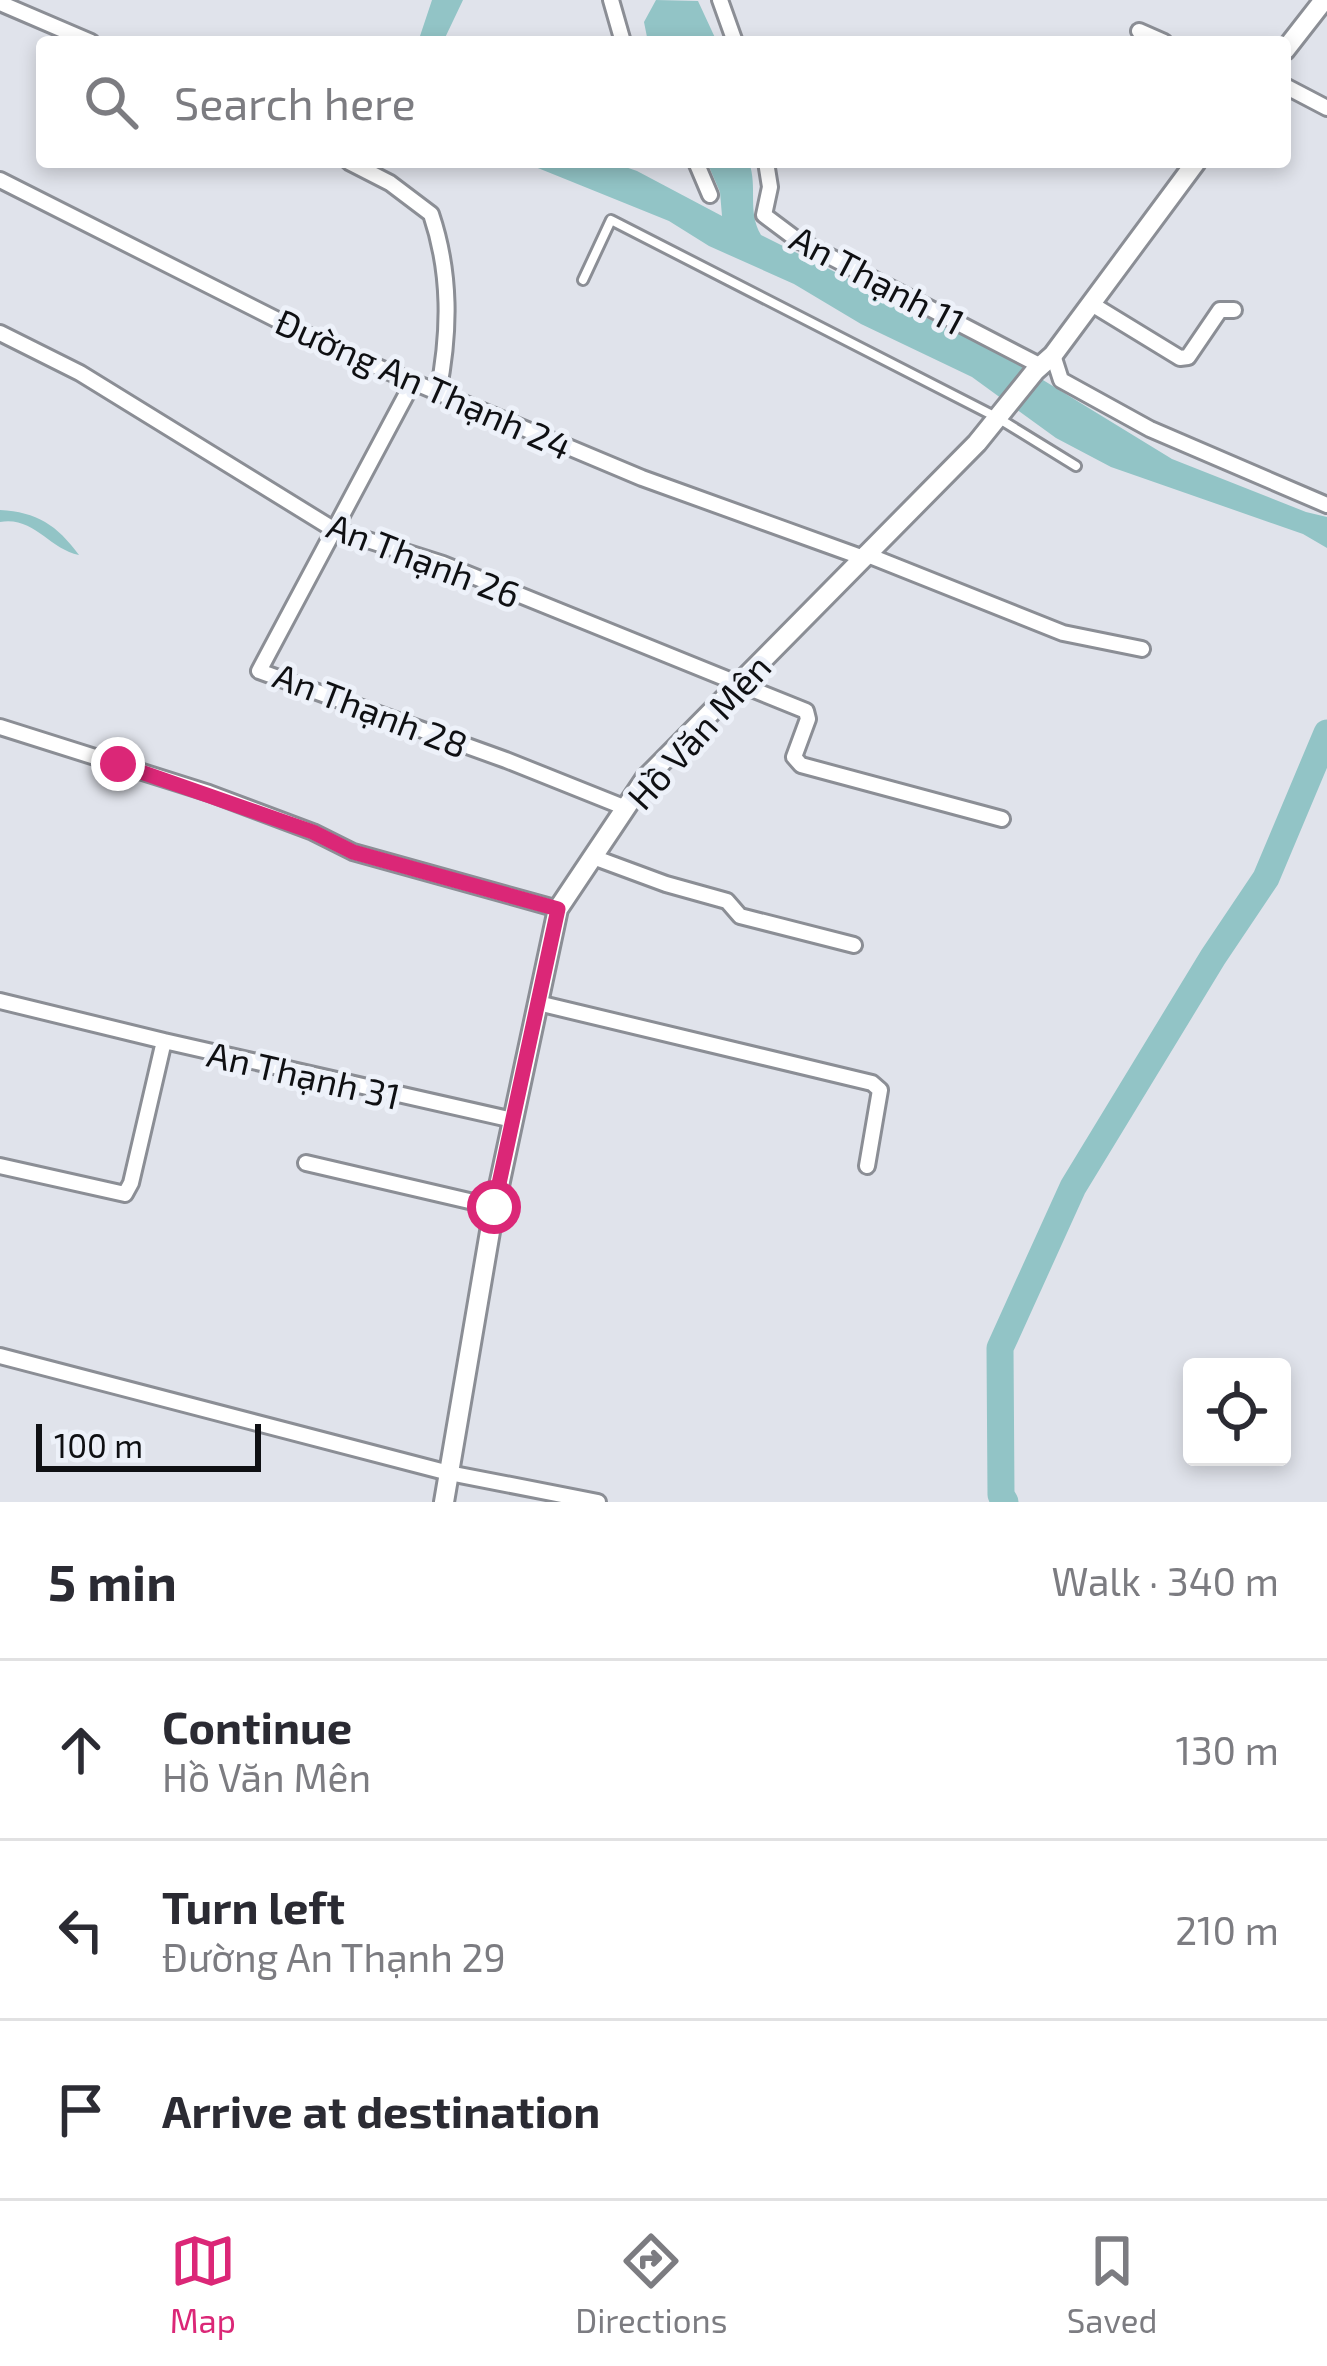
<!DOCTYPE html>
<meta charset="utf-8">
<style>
body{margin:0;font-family:"Exo 2",sans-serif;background:#f7f7f7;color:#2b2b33}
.controls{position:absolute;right:36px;bottom:36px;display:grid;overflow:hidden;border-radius:12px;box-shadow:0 6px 18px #0003}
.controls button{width:108px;height:108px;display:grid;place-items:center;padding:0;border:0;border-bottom:3px solid #e1e1e2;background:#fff;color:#2b2b33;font:60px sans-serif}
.scale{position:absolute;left:36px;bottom:30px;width:225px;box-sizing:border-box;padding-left:12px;border:6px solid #0f1013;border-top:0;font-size:33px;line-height:42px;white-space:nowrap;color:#0f1013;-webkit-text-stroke:9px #edf1f9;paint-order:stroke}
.stop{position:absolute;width:36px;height:36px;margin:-27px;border:9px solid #db2777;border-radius:50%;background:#fff}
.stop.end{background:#db2777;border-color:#fff;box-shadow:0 3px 12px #0008}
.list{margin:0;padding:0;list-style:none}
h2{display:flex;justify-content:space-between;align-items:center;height:156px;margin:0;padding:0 48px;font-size:51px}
h2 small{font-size:39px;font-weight:400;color:#7c7c81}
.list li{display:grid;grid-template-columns:78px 1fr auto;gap:36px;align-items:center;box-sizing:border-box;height:180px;padding:0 48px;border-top:3px solid #e1e1e2}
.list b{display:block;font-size:45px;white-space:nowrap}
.list p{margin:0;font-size:39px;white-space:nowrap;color:#7c7c81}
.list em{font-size:39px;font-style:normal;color:#7c7c81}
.icon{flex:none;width:66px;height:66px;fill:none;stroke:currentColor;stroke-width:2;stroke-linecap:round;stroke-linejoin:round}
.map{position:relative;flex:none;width:1327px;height:1502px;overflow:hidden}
.search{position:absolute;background:#fff;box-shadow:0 6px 18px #0003;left:36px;right:36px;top:36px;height:132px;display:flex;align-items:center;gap:30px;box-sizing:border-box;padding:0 42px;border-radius:12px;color:#7c7c81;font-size:45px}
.sheet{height:696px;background:#fff}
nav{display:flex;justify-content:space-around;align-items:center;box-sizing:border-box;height:168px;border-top:3px solid #e1e1e2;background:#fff;font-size:33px;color:#7c7c81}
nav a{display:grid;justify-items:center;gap:6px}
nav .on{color:#db2777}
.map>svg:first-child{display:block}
.water{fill:#92c4c6}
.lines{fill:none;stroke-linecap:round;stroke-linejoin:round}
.river{stroke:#92c4c6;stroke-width:27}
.service-casing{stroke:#8b8e95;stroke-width:14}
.minor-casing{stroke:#8b8e95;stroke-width:20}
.tertiary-casing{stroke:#8b8e95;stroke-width:24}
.service{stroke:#fff;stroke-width:8}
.minor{stroke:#fff;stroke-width:14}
.tertiary{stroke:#fff;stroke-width:18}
.route{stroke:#db2777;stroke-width:15}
.labels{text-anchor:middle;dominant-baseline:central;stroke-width:10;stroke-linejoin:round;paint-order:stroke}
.street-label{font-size:36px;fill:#0f1013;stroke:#edf1f9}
</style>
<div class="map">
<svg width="1327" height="1502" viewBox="0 0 1327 1502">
<rect width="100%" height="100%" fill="#e0e3eb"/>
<!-- water -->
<path class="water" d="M432,0H463L443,42H418Z
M656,0L698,1L717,42H648L644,22Z
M523,162H611L637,171L722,216L720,192L707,162H749C758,188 747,211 761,235L1007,358L1172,459L1306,512L1327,517V548L1303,534L1111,467L1056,438L972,377L861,324L794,284L709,246L669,221Z
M0,510C37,512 57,525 79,555C49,549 34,516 0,522Z"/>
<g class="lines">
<!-- river -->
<path class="river" d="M1005,1502L1001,1495L1000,1348L1073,1187L1213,957L1266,878L1327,733"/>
<!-- service casing -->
<g class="service-casing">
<path id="service" d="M583,280L611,220L998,418L1076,466"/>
</g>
<!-- minor casing -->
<g class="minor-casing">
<path id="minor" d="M611,0L623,42
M720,0L735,42
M0,3L91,42
M1139,31L1164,42
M1285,86L1327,108
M349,162L390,183L431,214C451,273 450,332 438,393
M696,162L710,195
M766,162L770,187L764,215L796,239L1041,366
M0,180L337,350L642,478L861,557
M1090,303L1180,358L1188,357L1220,310H1234
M0,333L80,373L333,529L443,564L806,711L808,719L794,757L801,765L1002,819
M1053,355L1061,380L1150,429L1327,505
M413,382L259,671L506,760L626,808
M865,554L1063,633L1142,649
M0,727L209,793L313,832L353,852L558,909
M593,857L666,884L727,901L740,916L854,945
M0,1001L164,1041
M538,1003L872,1083L880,1090L867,1166
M306,1163L495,1207
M0,1166L125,1194L131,1183L164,1041L513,1120
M0,1356L449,1473L598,1502"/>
</g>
<!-- tertiary casing -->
<g class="tertiary-casing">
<path id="tertiary" d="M1285,50L1324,0
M444,1502L493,1214L558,909L645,779L977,443L1035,371L1053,355L1196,162"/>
</g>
<!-- service -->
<use href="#service" class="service"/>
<!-- minor -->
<use href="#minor" class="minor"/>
<!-- tertiary -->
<use href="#tertiary" class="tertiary"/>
</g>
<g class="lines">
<!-- route -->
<path class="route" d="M118,764L313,832L353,852L558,909L494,1207"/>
</g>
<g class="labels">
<!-- street labels -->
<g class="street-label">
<text transform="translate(878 279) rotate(28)">An Thạnh 11</text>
<text transform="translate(424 383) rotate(24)">Đường An Thạnh 24</text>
<text transform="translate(424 559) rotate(21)">An Thạnh 26</text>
<text transform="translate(371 709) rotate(21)">An Thạnh 28</text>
<text transform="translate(698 731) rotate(-48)">Hồ Văn Mên</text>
<text transform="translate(304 1074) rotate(13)">An Thạnh 31</text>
</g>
</g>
</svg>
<div class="controls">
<button><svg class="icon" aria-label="locate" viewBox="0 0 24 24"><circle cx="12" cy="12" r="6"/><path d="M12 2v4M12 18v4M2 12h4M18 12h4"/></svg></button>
</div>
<div class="scale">100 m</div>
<div class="stop" style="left:494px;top:1207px"></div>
<div class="stop end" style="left:118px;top:764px"></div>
<div class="search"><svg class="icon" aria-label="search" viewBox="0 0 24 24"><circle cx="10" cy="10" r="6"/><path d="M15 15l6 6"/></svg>Search here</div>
</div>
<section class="sheet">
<h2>5 min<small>Walk · 340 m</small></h2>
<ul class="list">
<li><svg class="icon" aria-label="ahead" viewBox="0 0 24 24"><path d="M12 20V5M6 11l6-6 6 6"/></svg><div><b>Continue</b><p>Hồ Văn Mên</p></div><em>130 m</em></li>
<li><svg class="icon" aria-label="left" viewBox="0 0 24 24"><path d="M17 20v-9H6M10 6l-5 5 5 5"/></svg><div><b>Turn left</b><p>Đường An Thạnh 29</p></div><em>210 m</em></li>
<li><svg class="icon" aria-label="arrive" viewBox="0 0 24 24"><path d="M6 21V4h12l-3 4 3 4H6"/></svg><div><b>Arrive at destination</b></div></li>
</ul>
</section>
<nav>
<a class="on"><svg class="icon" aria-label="map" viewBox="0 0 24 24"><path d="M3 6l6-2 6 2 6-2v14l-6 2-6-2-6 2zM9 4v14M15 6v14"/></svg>Map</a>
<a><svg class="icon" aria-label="directions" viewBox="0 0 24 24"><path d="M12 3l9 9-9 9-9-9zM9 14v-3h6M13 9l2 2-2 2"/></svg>Directions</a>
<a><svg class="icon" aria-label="saved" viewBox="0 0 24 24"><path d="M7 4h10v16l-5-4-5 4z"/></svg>Saved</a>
</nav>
